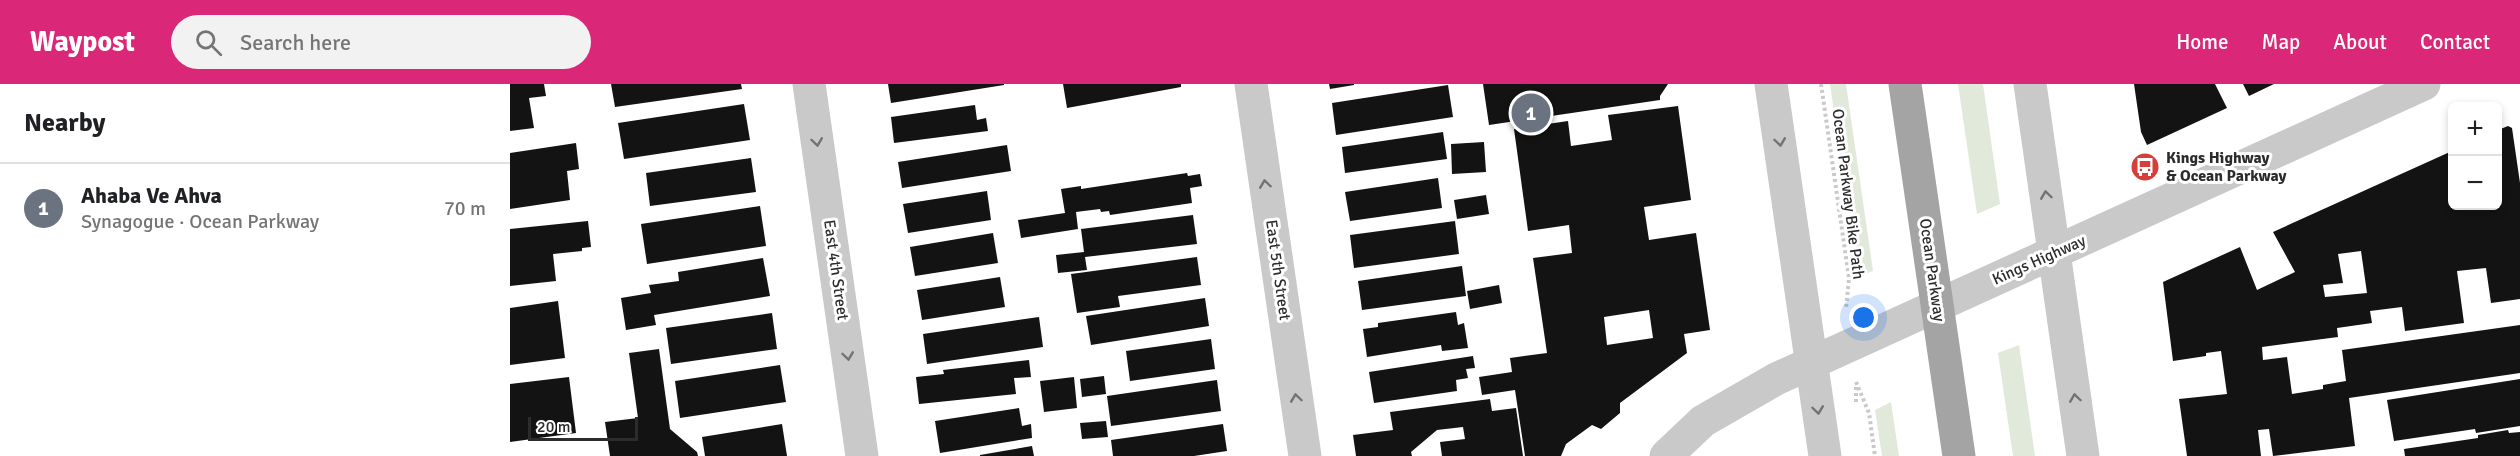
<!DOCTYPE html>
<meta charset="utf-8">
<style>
body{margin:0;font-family:Signika,sans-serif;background:#f2f2f2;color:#202124}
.controls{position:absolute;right:18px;top:18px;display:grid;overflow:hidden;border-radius:9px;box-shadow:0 3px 9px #0003}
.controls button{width:54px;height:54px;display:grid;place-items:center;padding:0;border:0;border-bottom:2px solid #e0e0e0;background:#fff;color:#202124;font:30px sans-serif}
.scale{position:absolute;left:18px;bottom:15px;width:110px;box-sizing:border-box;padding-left:6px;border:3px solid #2c2c2c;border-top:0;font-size:16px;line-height:21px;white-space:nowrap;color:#2c2c2c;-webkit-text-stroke:4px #fff;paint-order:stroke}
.you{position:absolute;left:1354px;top:234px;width:21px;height:21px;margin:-15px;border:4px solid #fff;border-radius:50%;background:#1a73e8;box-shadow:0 0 0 9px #1a73e833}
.badge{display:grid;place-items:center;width:39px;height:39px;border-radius:50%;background:#db2777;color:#fff;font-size:20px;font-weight:700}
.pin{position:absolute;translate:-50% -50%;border:3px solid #fff;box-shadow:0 2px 6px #0006}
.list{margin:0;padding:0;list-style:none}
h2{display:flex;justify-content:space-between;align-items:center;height:78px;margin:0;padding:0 24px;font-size:26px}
h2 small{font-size:20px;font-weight:400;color:#757577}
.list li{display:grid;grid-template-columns:39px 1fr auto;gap:18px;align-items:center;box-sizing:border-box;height:90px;padding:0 24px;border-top:2px solid #e0e0e0}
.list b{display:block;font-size:22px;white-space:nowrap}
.list p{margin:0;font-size:20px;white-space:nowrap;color:#757577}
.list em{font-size:20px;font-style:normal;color:#757577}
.icon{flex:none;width:33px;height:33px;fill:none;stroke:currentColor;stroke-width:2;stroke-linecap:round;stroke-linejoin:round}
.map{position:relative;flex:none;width:2010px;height:372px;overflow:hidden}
header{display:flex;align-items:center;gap:36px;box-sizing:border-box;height:84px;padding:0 30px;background:#db2777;color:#fff}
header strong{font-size:28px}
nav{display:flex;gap:33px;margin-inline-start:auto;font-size:21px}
.search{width:420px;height:54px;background:#f2f2f2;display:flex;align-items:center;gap:15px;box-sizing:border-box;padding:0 21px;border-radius:33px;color:#757577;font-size:22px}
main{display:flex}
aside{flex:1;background:#fff}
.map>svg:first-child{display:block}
.green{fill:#e0e9da}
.building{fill:#131313;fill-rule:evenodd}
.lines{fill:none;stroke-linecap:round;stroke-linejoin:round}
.path{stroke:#c9c9c9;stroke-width:4;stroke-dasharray:3 3;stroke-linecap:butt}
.minor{stroke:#c9c9c9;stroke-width:33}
.major{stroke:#a4a4a4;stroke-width:33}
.oneway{stroke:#737373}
.labels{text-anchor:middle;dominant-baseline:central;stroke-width:6;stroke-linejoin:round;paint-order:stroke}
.poi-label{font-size:16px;font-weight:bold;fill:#2c2c2c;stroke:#fff;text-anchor:start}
.street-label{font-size:16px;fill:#2c2c2c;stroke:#fff}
</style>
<header>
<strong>Waypost</strong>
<div class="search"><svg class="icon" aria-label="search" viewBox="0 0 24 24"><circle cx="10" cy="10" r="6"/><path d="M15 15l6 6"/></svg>Search here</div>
<nav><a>Home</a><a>Map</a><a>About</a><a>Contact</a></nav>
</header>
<main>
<aside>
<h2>Nearby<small></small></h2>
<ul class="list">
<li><span class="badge" style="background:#6b7280">1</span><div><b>Ahaba Ve Ahva</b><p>Synagogue · Ocean Parkway</p></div><em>70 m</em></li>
</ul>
</aside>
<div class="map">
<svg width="2010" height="372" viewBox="0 0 2010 372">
<rect width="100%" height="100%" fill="#fff"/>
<!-- green -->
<path class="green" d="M1320,0H1336L1363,187L1348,192Z
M1448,0H1473L1490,120L1467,130Z
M1509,261L1525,372H1503L1488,269Z
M1381,318L1389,372H1372L1365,326Z"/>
<!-- building -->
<path class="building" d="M0,0H34L36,12L19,14L24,44L0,47Z
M101,0H231L232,5L105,23Z
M378,0H494V1L381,19Z
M553,0H671V3L557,24Z
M819,0H844V1L820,5Z
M973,0H1158L1150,12V16L979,41Z
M1624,0H1705L1717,24L1637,61L1631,48Z
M1733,0H1764L1739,12Z
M938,1L943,33L826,51L822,19Z
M234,20L240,56L114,75L108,39Z
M465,21L467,36L476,34L478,47L384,59L381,33Z
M1168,22L1181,116L1134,123L1139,156L1186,149L1200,246L1174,250L1177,269L1110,319V329L1091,345L1082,341L1056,360L1051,372H1015L1005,306L972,311L969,293L1002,288L1000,274L1037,269L1023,174L1062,169L1059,141L1018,147L1004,45L1058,37L1061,62L1102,56L1098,31ZM1139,226L1143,254L1097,261L1094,233Z
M1998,42L2002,44L2010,99V215L1981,219L1976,184L1947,187L1954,239L1895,247L1892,223L1860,227L1862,239L1827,244L1828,253L1752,263L1753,276L1777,273L1782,310L1813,305V301L1836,297L1832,266L2010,241V289L1839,314L1845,362L1763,372L1759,345L1748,346L1751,372H1677L1669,315L1717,310L1711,267L1696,269V272L1663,277L1653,198L1730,163L1747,206L1785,188L1763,148L1942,67V122H1988V46ZM1851,167L1857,209L1815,213L1813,201L1833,199L1828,170Z
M933,48L937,75L835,89L832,63Z
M974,58L976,88L942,90L941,60Z
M66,59L69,85L57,87L60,116L0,125V69Z
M497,61L501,87L392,104L388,78Z
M241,74L246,108L140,122L136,89Z
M677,89L678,92L690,90L692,102L680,104L682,119L600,131L599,127L591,128L590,125L566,128L568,145L511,154L508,136L555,129L551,105L571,102V105Z
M928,94L932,124L840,137L835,108Z
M477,107L481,136L398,149L393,120Z
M976,111L979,130L947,135L944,116Z
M250,122L256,162L137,180L131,140Z
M683,131L687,160L575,173L577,186L548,189L546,171L574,168L571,145Z
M78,137L81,163L72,164V167L43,170L46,197L0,202V145Z
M945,137L949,170L844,184L840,151Z
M483,149L488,179L405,192L400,163Z
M687,173L691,201L608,212L610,223L567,229L561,190Z
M253,174L260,212L144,231L146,241L116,246L111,214L141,209L139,201L169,197L168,188Z
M952,182L956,212L852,226L848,197Z
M490,193L495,223L412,236L407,206Z
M989,201L992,219L960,225L957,207Z
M695,214L699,242L581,261L576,232Z
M48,217L55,274L0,281V224Z
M946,228L948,241L954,239L958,264L932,267L931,261L857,273L853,245L868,243V239Z
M262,229L267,265L161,280L156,244Z
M529,233L533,263L417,280L413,250Z
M701,255L705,285L620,297L616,267Z
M149,265L160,345L187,368L188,372H100L95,338L128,334L119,269Z
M963,272L965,284L956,285L958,294L946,296L947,307L864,319L859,288Z
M519,276L521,293L504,294L506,310L409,320L406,293L434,290L433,286Z
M270,281L276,318L170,334L165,297Z
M594,292L596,310L572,313L570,295Z
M59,293L66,349L0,358V300Z
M564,293L567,324L534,328L530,297Z
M2010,295V342L1966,349L1965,345L1884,357L1877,316Z
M707,296L711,327L601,342L597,312Z
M980,315L982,327L1006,324L1013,372H932L930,358L955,355L953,343L927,346L901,368L902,372H846L843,351L883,346L880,328Z
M509,324L512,342L521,340L522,354L430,369L425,337Z
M596,337L598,353L572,355L570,339Z
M272,340L277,372H195L192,353Z
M713,340L717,367L684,372H603L601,356Z
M1998,346L1999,349L2010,348V372H1895L1894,365L1968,354V351Z
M522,362L524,372H470V371Z"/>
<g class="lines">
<!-- path -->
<path class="path" d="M1311,0L1339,194L1336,225
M1346,298L1359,329L1365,372
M1346,318V301"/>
<!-- minor -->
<path class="minor" d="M299,0L352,372
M741,0L795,372
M1261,0L1315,372
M1520,0L1573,372
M1156,372L1193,337L1266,295L1914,0"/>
<!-- major -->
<path class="major" d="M1395,0L1449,372"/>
</g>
<!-- one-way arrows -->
<defs><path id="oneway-chevron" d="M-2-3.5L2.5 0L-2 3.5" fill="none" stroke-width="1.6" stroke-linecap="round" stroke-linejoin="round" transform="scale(1.5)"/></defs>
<g class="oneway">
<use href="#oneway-chevron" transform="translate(307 58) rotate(82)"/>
<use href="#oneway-chevron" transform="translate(1270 58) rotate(82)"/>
<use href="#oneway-chevron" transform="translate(755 100) rotate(-98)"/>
<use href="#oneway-chevron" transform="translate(1536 111) rotate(-98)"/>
<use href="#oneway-chevron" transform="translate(338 272) rotate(82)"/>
<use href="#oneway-chevron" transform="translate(786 314) rotate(-98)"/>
<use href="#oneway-chevron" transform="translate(1565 314) rotate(-98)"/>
<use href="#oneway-chevron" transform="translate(1308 326) rotate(82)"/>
</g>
<!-- icons -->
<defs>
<g id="bus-disc" transform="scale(1.5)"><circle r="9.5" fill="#d63e3a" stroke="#fff"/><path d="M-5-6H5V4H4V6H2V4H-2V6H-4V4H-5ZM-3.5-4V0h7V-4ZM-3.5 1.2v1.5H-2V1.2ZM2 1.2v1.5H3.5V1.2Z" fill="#fff"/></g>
</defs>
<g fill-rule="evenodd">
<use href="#bus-disc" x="1635" y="83"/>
</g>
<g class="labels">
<!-- poi labels -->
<g class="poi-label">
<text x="1656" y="74">Kings Highway<tspan x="1656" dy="18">&amp; Ocean Parkway</tspan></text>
</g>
<!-- street labels -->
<g class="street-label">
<text transform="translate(1338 110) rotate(83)">Ocean Parkway Bike Path</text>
<text transform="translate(1529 176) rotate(-24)">Kings Highway</text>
<text transform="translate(326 186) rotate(82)">East 4th Street</text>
<text transform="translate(768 186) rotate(82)">East 5th Street</text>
<text transform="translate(1422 186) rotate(82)">Ocean Parkway</text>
</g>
</g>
</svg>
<div class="controls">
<button>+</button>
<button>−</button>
</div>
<div class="scale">20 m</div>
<div class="you"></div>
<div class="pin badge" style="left:1021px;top:29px;background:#6b7280">1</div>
</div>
</main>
